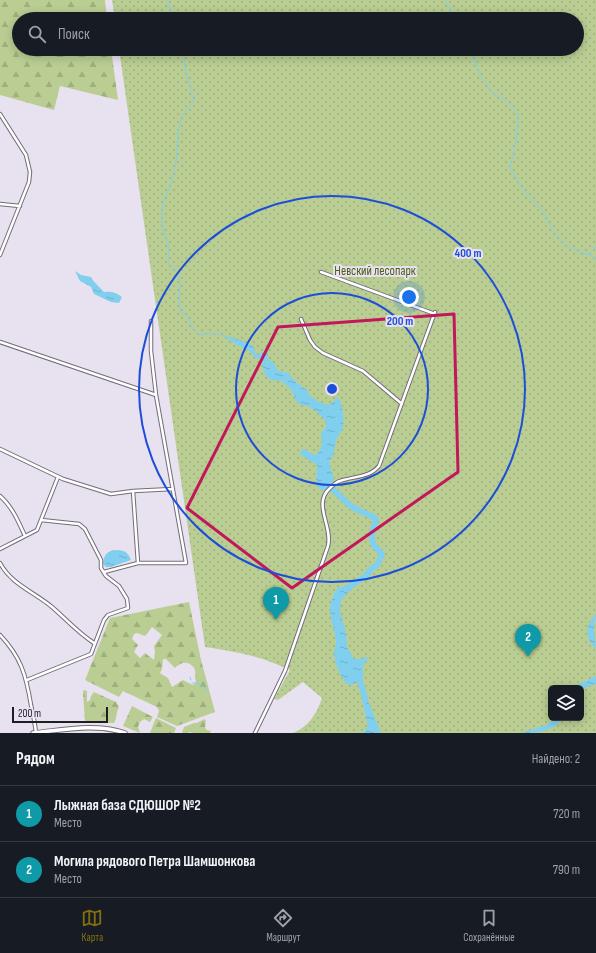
<!DOCTYPE html>
<html lang="ru">
<meta charset="utf-8">
<style>
body{margin:0;font-family:"Sofia Sans Condensed",sans-serif;background:#242831;color:#f1f3f6}
.controls{position:absolute;right:12px;bottom:12px;display:grid;overflow:hidden;border-radius:6px;box-shadow:0 2px 10px #0003}
.controls button{width:36px;height:36px;display:grid;place-items:center;padding:0;border:0;border-bottom:1px solid #363941;background:#171b24;color:#f1f3f6;font:20px sans-serif}
.scale{position:absolute;left:12px;bottom:10px;width:96px;box-sizing:border-box;padding-left:4px;border:2px solid #1f1c22;border-top:0;font-size:11px;line-height:14px;white-space:nowrap;color:#1f1c22;-webkit-text-stroke:3px #e8e1f0;paint-order:stroke}
.you{position:absolute;left:409px;top:297px;width:14px;height:14px;margin:-10px;border:3px solid #fff;border-radius:50%;background:#1a73e8;box-shadow:0 0 0 6px #1a73e833}
.badge{display:grid;place-items:center;width:26px;height:26px;border-radius:50%;background:#846f0e;color:#fff;font-size:13px;font-weight:700}
.pin{position:absolute;translate:-50% -33px;filter:drop-shadow(0 1px 2px #0008)}
.pin::after{content:'';position:absolute;top:21px;width:14px;height:12px;background:inherit;clip-path:polygon(0 0,100% 0,50% 100%)}
.list{margin:0;padding:0;list-style:none}
h2{display:flex;justify-content:space-between;align-items:center;height:52px;margin:0;padding:0 16px;font-size:17px}
h2 small{font-size:13px;font-weight:400;color:#9ea1a6}
.list li{display:grid;grid-template-columns:26px 1fr auto;gap:12px;align-items:center;box-sizing:border-box;height:56px;padding:0 16px;border-top:1px solid #363941}
.list b{display:block;font-size:15px;white-space:nowrap}
.list p{margin:0;font-size:13px;white-space:nowrap;color:#9ea1a6}
.list em{font-size:13px;font-style:normal;color:#9ea1a6}
.icon{flex:none;width:22px;height:22px;fill:none;stroke:currentColor;stroke-width:2;stroke-linecap:round;stroke-linejoin:round}
.map{position:relative;flex:none;width:596px;height:733px;overflow:hidden}
.search{position:absolute;background:#171b24;box-shadow:0 2px 10px #0003;left:12px;right:12px;top:12px;height:44px;display:flex;align-items:center;gap:10px;box-sizing:border-box;padding:0 14px;border-radius:22px;color:#9ea1a6;font-size:15px}
.sheet{height:164px;background:#171b24}
nav{display:flex;justify-content:space-around;align-items:center;box-sizing:border-box;height:56px;border-top:1px solid #363941;background:#171b24;font-size:11px;color:#9ea1a6}
nav a{display:grid;justify-items:center;gap:2px}
nav .on{color:#846f0e}
.map>svg:first-child{display:block}
.forest{fill:url(#forest-firs);fill-rule:evenodd}
.park{fill:url(#park-dots);fill-rule:evenodd}
.water{fill:url(#water-ripples)}
.lines{fill:none;stroke-linecap:round;stroke-linejoin:round}
.stream{stroke:#80cfef;stroke-width:1}
.river{stroke:#80cfef;stroke-width:6}
.street-casing{stroke:#736d7a;stroke-width:4.5}
.secondary-casing{stroke:#736d7a;stroke-width:5.5}
.street{stroke:#fff;stroke-width:2.5}
.secondary{stroke:#fff;stroke-width:3.5}
.marked{fill:none;stroke:#c2185b;stroke-width:3;stroke-linejoin:round}
.ring{fill:none;stroke:#1d4ed8;stroke-width:2}
.labels{text-anchor:middle;dominant-baseline:central;stroke-width:4;stroke-linejoin:round;paint-order:stroke}
.park-label{font-size:13px;fill:#4c5f1a;stroke:#e8e1f0}
.centre{fill:#1d4ed8;stroke:#e8e1f0;stroke-width:2}
.ring-label{font-size:12px;text-anchor:middle;font-weight:bold;fill:#1d4ed8;stroke:#e8e1f0;stroke-width:4;stroke-linejoin:round;paint-order:stroke}
</style>
<div class="map">
<svg width="596" height="733" viewBox="0 0 596 733">
<defs>
<pattern id="forest-firs" width="22" height="20" patternUnits="userSpaceOnUse"><rect width="22" height="20" fill="#bace93"/><path d="M5 1l3.5 6h-7zM16 11l3.5 6h-7z" fill="#9fb07e"/></pattern>
<pattern id="park-dots" width="8" height="8" patternUnits="userSpaceOnUse"><rect width="8" height="8" fill="#bace93"/><path d="M2 2h.1M6 6h.1" fill="none" stroke="#9fb07e" stroke-width="1.8" stroke-linecap="round"/></pattern>
<pattern id="water-ripples" width="26" height="14" patternUnits="userSpaceOnUse"><rect width="26" height="14" fill="#80cfef"/><path d="M2 4q2-2 4 0t4 0M15 11q2-2 4 0t4 0" fill="none" stroke="#6eb1cd"/></pattern>
</defs>
<rect width="100%" height="100%" fill="#e8e1f0"/>
<!-- forest -->
<path class="forest" d="M0,0H105L107,19H19V49H111L118,100L60,86L54,110L0,95Z
M189,602L201,660L215,712L177,726L157,717L159,711L157,707L123,691L119,697L85,680L110,618ZM152,627L162,635L154,646L155,652L154,660L145,653L140,658L134,652L138,645L132,639L134,634L137,633L145,636ZM163,659H166L175,668C180,662 189,660 194,668C196,671 195,674 195,677C196,682 197,682 193,685L183,680L172,687L168,678L160,673L162,669Z
M84,690L87,691V702L90,700L91,696L94,692L116,702L119,707C116,712 117,718 114,723L85,722L83,692Z
M132,706L153,717L150,722L144,719L140,722L138,727L140,733L123,726Z
M156,718L176,728L174,733H150Z
M204,719L206,721L205,728L207,730L211,731L210,733H194L190,732L188,733H182L184,727L194,723H197Z"/>
<!-- park -->
<path class="park" d="M112,0H596V733H293C308,727 317,714 322,698L303,682L278,700L274,699L290,670C260,656 238,652 205,647L119,49H577V19H115ZM551,688H581V718H551Z"/>
<!-- water -->
<path class="water" d="M75,271L81,275L91,277C94,283 99,286 104,292C111,291 116,292 122,297L119,303L111,302L94,294L91,287L80,281Z
M222,335C233,337 244,341 254,347L255,353L259,355L263,351L267,352L269,360L275,364L276,368L279,371L288,373L296,382L308,391L309,395L319,402L329,405L333,402L336,398L339,399C343,405 345,424 342,430C341,433 338,435 337,438C334,447 335,455 329,462L334,480L324,491C313,487 317,475 317,465L300,454V451L304,449L315,455C323,450 322,443 321,434L326,426V421L316,411L310,407L302,405L296,401L292,391L282,381C265,381 263,374 262,359L255,358L250,351L237,345Z
M116,550C124,550 128,552 131,560L111,567H106L103,564C104,554 107,551 116,550Z
M353,584L351,590L347,593L341,601L340,612L346,633L347,647L354,659H362L369,656L362,668L364,676C359,681 355,685 348,685C340,677 334,663 334,651C335,648 336,645 336,642C334,618 323,614 337,588Z
M596,613C596,619 594,623 594,629C594,636 596,642 596,649C583,636 586,626 596,613Z
M596,676V684L581,689L574,688L579,684Z
M362,690L367,698L381,733H358L364,732L368,726L362,700Z
M555,718H563C552,732 537,733 521,733L547,725Z"/>
<g class="lines">
<!-- stream -->
<path class="stream" d="M167,0L174,19
M445,0L455,19
M183,49L186,73L194,101L183,115L178,132L176,163L170,186L163,202L162,214V225L169,248L168,262L178,274L180,283L179,302L181,312L188,317L191,326L200,335L212,333L222,335
M470,49L481,77L493,93L508,102L518,114L517,137L510,168L521,187L545,214L552,230L566,245L581,253L589,254L596,259
M590,254L596,247
M190,677L191,680
M192,683H198L208,690"/>
<!-- river -->
<path class="river" d="M331,488C338,493 343,500 350,505C358,512 368,513 376,519C374,527 369,538 374,545C377,550 380,550 382,555L377,565L370,570L367,575L346,589
M355,675L360,681L365,698"/>
<!-- street casing -->
<g class="street-casing">
<path id="street" d="M0,114L26,155L30,172L29,182L0,255
M0,204L20,206
M321,272L435,314
M301,319L310,340L315,347L323,353L363,371L402,404
M0,342L156,395
M0,449L63,479L111,494L133,491L173,489
M133,491L138,563
M0,496C12,506 19,523 25,536
M0,549L37,530L58,477
M0,563C11,584 34,592 52,607C66,619 78,633 94,643
M104,572L138,563H186L156,395L151,351V321
M0,635C21,657 26,675 31,705C33,714 35,723 36,733
M27,680L91,654L104,620L108,615L128,608L127,599L119,586L106,576L101,568V560L85,529L79,524L41,520
M255,733L285,671L328,546C333,526 312,504 330,488C333,485 336,482 340,481C354,476 369,478 379,466L435,312"/>
</g>
<!-- secondary casing -->
<g class="secondary-casing">
<path id="secondary" d="M33,733C63,730 96,723 125,733"/>
</g>
<!-- street -->
<use href="#street" class="street"/>
<!-- secondary -->
<use href="#secondary" class="secondary"/>
</g>
<!-- marked area -->
<path class="marked" d="M454,314L458,472L292,588L187,508L278,327Z"/>
<!-- distance rings -->
<g class="ring">
<circle cx="332" cy="389" r="96"/>
<circle cx="332" cy="389" r="193"/>
</g>
<g class="labels">
<!-- park labels -->
<g class="park-label">
<text x="375" y="271">Невский лесопарк</text>
</g>
</g>
<circle cx="332" cy="389" r="6" class="centre"/>
<g class="ring-label">
<text x="468" y="257">400 m</text>
<text x="400" y="325">200 m</text>
</g>
</svg>
<div class="controls">
<button><svg class="icon" aria-label="layers" viewBox="0 0 24 24"><path d="M12 4l9 5-9 5-9-5zM3 14l9 5 9-5"/></svg></button>
</div>
<div class="scale">200 m</div>
<div class="you"></div>
<div class="pin badge" style="left:276px;top:620px;background:#0f9aa8">1</div>
<div class="pin badge" style="left:528px;top:657px;background:#0f9aa8">2</div>
<div class="search"><svg class="icon" aria-label="search" viewBox="0 0 24 24"><circle cx="10" cy="10" r="6"/><path d="M15 15l6 6"/></svg>Поиск</div>
</div>
<section class="sheet">
<h2>Рядом<small>Найдено: 2</small></h2>
<ul class="list">
<li><span class="badge" style="background:#0f9aa8">1</span><div><b>Лыжная база СДЮШОР №2</b><p>Место</p></div><em>720 m</em></li>
<li><span class="badge" style="background:#0f9aa8">2</span><div><b>Могила рядового Петра Шамшонкова</b><p>Место</p></div><em>790 m</em></li>
</ul>
</section>
<nav>
<a class="on"><svg class="icon" aria-label="map" viewBox="0 0 24 24"><path d="M3 6l6-2 6 2 6-2v14l-6 2-6-2-6 2zM9 4v14M15 6v14"/></svg>Карта</a>
<a><svg class="icon" aria-label="directions" viewBox="0 0 24 24"><path d="M12 3l9 9-9 9-9-9zM9 14v-3h6M13 9l2 2-2 2"/></svg>Маршрут</a>
<a><svg class="icon" aria-label="saved" viewBox="0 0 24 24"><path d="M7 4h10v16l-5-4-5 4z"/></svg>Сохранённые</a>
</nav>
